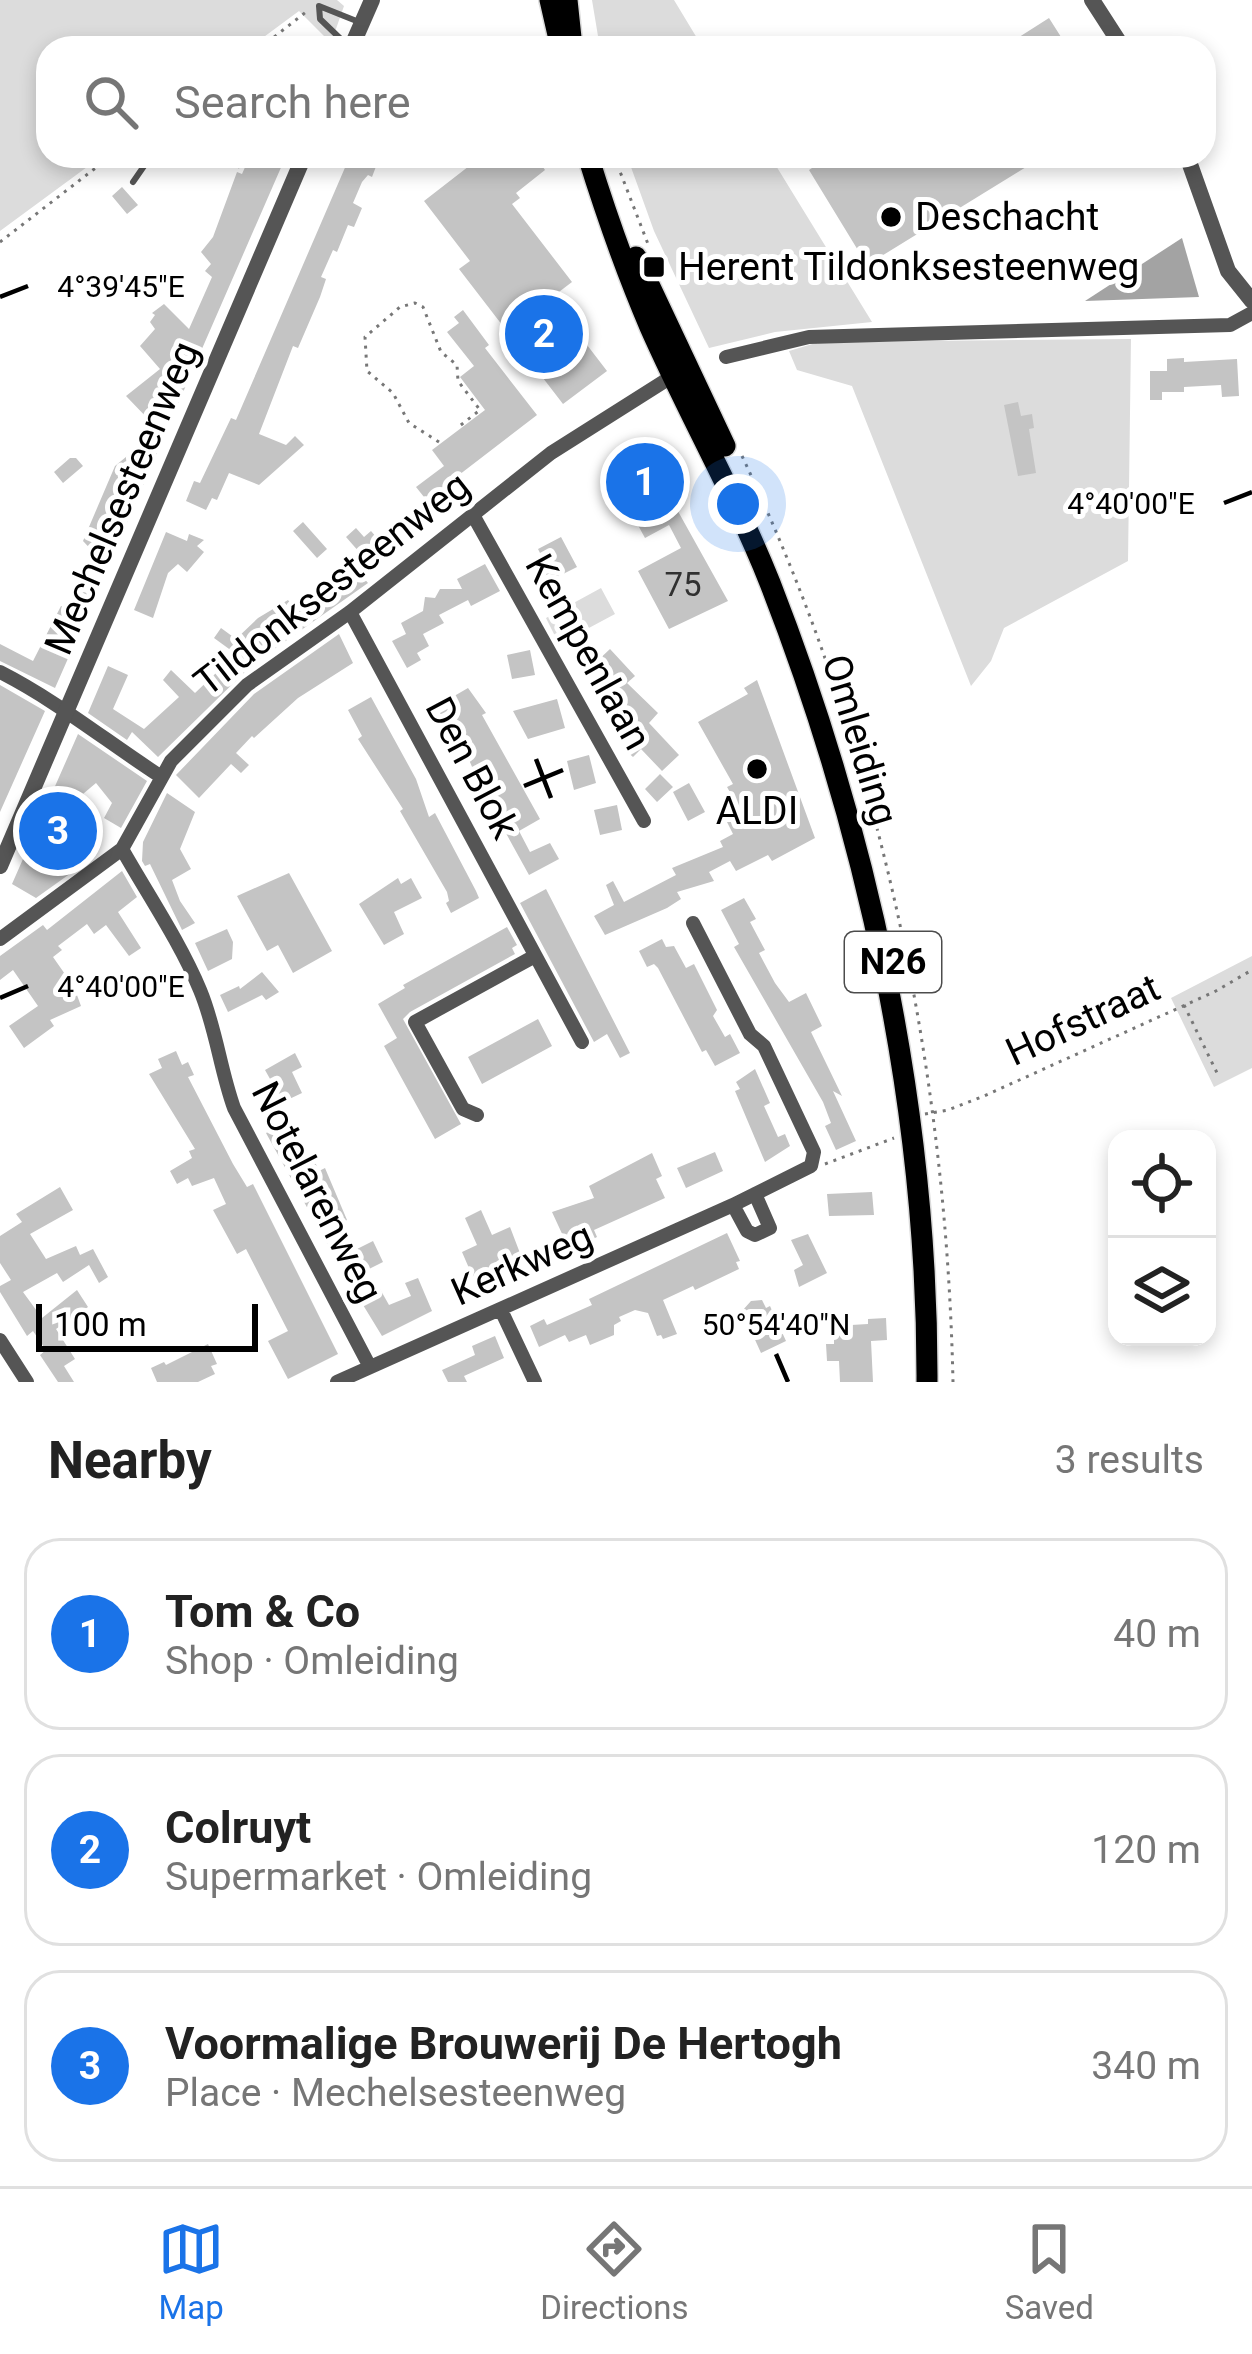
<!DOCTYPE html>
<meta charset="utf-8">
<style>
body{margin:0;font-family:Roboto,sans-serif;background:#f2f2f2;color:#222}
.controls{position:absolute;right:36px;bottom:36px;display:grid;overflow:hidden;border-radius:24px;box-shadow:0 6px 18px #0003}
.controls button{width:108px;height:108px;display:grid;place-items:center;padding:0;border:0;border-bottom:3px solid #e0e0e0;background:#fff;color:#222;font:60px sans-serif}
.scale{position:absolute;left:36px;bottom:30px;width:222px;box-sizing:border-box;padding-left:12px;border:6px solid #000;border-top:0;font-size:33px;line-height:42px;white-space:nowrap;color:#000;-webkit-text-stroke:9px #fff;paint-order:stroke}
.you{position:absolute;left:738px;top:504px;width:42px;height:42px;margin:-30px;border:9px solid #fff;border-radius:50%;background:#1a73e8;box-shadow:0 0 0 18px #1a73e833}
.badge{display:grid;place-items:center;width:78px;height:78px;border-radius:50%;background:#1a73e8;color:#fff;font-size:39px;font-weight:700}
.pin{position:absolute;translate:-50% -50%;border:6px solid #fff;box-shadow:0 3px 12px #0006}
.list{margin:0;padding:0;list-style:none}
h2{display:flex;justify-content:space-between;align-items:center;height:156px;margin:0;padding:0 48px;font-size:51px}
h2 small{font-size:39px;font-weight:400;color:#767676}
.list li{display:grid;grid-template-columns:78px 1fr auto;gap:36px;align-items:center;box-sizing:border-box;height:192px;margin:0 24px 24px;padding:0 24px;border:3px solid #e0e0e0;border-radius:36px}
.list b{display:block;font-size:45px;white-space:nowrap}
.list p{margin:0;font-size:39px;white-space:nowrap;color:#767676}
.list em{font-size:39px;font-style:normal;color:#767676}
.icon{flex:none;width:66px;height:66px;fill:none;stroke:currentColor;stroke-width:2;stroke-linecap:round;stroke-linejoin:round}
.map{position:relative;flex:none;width:1252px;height:1382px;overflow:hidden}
.search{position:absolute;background:#fff;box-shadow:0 6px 18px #0003;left:36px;right:36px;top:36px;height:132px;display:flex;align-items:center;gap:30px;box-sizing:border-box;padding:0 42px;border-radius:36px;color:#767676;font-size:45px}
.sheet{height:804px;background:#fff}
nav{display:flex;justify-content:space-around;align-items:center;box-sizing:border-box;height:168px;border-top:3px solid #e0e0e0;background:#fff;font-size:33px;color:#767676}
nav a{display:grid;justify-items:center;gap:6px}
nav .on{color:#1a73e8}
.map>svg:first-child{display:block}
.green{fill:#dcdcdc}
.water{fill:#a3a3a3}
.building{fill:#c4c4c4}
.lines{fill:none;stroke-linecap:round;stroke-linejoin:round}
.primary-casing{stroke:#dbdbdb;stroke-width:24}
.path{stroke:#777;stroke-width:3;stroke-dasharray:3 6;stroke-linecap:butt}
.service{stroke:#555;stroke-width:6}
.minor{stroke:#555;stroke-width:14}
.tertiary{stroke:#555;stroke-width:16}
.primary{stroke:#000;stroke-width:21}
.ticks{fill:none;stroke:#000;stroke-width:4.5}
.poi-dot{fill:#000;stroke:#fff;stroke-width:4.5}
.labels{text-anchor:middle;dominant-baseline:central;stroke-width:10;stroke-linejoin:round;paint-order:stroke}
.number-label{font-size:33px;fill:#313131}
.shield{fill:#fff;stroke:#4c4c4c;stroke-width:3}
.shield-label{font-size:36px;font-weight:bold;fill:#000}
.poi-label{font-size:39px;fill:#000;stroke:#fff;text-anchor:start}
.street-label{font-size:39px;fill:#000;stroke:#fff}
.ticks-label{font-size:30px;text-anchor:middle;fill:#000;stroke:#fff;stroke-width:10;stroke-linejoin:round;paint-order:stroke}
</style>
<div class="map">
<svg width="1252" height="1382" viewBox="0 0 1252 1382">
<rect width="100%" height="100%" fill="#fff"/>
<!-- green -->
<path class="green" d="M0,0H337L344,6L331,43L299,11L249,48H48V156H102L0,231Z
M592,0H674L703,48H600Z
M627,156H770L872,322L775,332L709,348L654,231Z
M1131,339L1128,561L1004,628L991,661L971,686L852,386L797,370L789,351L819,342Z
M601,588L615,614L559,644L546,618Z
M1252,956V1068L1214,1087L1171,998Z"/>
<!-- water -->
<path class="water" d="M1182,238L1199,297L1085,301Z"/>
<!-- building -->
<path class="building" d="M1049,18L1068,48H1002Z
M250,156H286L174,413L167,409L151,422L126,396L160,369L140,346L155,329L150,322L155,315L152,313L164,304L189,329L212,277L205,271L211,264L201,252L213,237L237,172L242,174Z
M350,156H380L372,177L368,175L362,182L353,203L362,208L354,227L348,225L337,252L333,250L321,277L326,279L320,297L298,348L293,346L259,434L286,445L295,436L304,445L259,485L229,473L217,500L212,498L206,510L186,501L194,481L200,483L231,418L236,420Z
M482,156H551L541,164L545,170L516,193L520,198L512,204L572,282L551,298L607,371L563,404L459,269L470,261L424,201Z
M830,156H1044L867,265L809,170Z
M122,187L138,205L127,214L112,196Z
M463,310L489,345L485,348L537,415L442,488L448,495L432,507L416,487L444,466L432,450L485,410L460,377L474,366L447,332L459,323L454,317Z
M1184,358V362L1237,359L1239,396L1222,397L1221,385L1184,387V392H1162V400H1150V371H1167V359Z
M1018,402L1021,416L1032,414L1034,428L1029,429L1036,473L1018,476L1004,405Z
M143,443L159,448L110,562L98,557L83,541L115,466Z
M629,453L642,477L655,470L728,601L669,629L638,571L681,548L669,525L645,538L605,465Z
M70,458H76L83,466L63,483L54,472Z
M303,522L327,549L317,558L293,531Z
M356,528L364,537L371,531L384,546L367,561L346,537Z
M166,532L187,541L189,534L204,540L197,546L204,552L187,572L178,564L168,573L153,618L134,610Z
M561,537L577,567L553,579L550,573L541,578L533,562L542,557L538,549Z
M350,562L368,583L253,664L158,757L132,732L127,740L88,713L108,666L128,675L113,709L144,729L179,697L163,680L171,670L195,693L236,654L214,638L221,628L236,639L258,618L288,600L291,604L300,596L302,598Z
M485,564L500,591L471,606L468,600L439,615L444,623L423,634L429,646L417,653L421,660L407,668L392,641L406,634L401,623L423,611L425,597L435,598L440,589H462L457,579Z
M89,581L100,586L55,688L0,661V644L33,661L61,606L73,610Z
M339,634L353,663L298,698L254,738L252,736L236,753L249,765L241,773L231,764L199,798L176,775L254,694Z
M610,649L635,676L627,683L658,713L649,723L679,755L662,771L641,749L633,757L624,749L640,733L617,710L610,717L601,706L621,693L594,664Z
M530,650L535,675L512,679L507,655Z
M757,680L815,838L772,861L768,855L736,871L730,861L709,872L714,881L677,892L681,899L667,908L605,935L594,916L614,905L606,885L613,881L624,902L676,875L672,868L723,847L720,841L733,834L725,818L740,810L727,787L733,784L698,722L748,694L744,688Z
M0,685L45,711L0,812Z
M468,688L486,713L482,715L540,819L519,831L530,852L550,843L559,859L529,875L502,826L506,823L494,800L489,802L478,781L456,729L451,732L440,713L453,706L449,699Z
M371,697L416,779L429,817L435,813L476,891L479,898L451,913L446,903L449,901L447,892L400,811L403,809L358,739L362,736L348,710Z
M557,699L565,728L528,739L513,711Z
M78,734L147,781L121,828L104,818L112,803L96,783L77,799L69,819L82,824L65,865L71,873L36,898L12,884Z
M589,755L596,783L574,790L567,761Z
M660,774L673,787L657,802L645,789Z
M689,783L705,812L688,821L673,792Z
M167,793L195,812L180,849L191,869L172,880L180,901L195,923L182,930L150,864L145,866L142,861L143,842Z
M617,805L622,830L600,835L594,810Z
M122,871L137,897L118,912L141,948L129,956L106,925L94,934L87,924L58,946L62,950L53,957L74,987L81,1006L50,1020L54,1026L24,1048L9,1026L38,1006L13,970L0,980V956L43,925L47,930Z
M289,873L332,951L293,973L278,945L267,951L237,896Z
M398,878L401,884L411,878L422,898L394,912L404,934L384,945L359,904Z
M546,889L630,1053L620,1058L607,1034L594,1042L520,903Z
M744,898L756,919L750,922L765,950L759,953L775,983L789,1002L806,993L822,1026L811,1032L842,1096L833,1091L856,1141L836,1150L825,1126L831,1123L823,1102L734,947L739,944L721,910Z
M507,927L517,945L512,948L515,954L410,1012L403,1019L461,1124L435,1139L384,1046L397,1038L378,1004L405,988L403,985Z
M227,929L233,942L232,959L208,971L195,943Z
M662,939L666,947L674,946L686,968L694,964L717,1010L713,1016L725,1037L730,1034L740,1053L715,1066L706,1050L702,1052L658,968L654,964L647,967L639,951Z
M262,972L279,992L266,1000L262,995L228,1012L220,995L239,986L240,989Z
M538,1019L552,1046L482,1084L468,1057Z
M176,1051L182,1065L188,1062L194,1075L188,1077L233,1164L247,1187L253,1184L338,1354L288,1379L268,1341L288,1331L246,1249L237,1254L213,1210L226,1204L214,1178L192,1186L188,1178L177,1184L170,1171L192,1158L189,1151L195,1149L149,1074L162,1068L158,1059Z
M295,1053L302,1067L292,1072L302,1093L283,1102L265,1070Z
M755,1069L770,1103L764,1106L778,1137L785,1134L790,1146L765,1162L735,1091L740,1089L736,1082Z
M284,1124L287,1130L294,1127L307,1155L311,1153L319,1171L325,1168L347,1220L341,1223L355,1250L373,1241L383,1262L353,1277L336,1246L330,1249L266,1133Z
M715,1152L723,1171L686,1188L677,1168Z
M652,1153L662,1176L656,1179L665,1198L594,1230L597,1237L585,1243L580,1231L564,1238L552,1212L594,1198L589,1186Z
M60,1187L73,1210L30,1234L46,1259L76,1246L80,1255L93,1249L108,1277L99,1283L89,1265L63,1282L57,1273L23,1292L42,1318L77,1290L88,1307L56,1329L75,1359L64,1366L74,1382H58L40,1355L46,1350L33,1331L27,1336L0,1292V1286L11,1280L0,1263V1236L22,1222L16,1214Z
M872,1192L874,1215L829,1216L827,1194Z
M481,1210L492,1235L510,1227L523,1261L475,1282L462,1252L477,1245L465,1218Z
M727,1233L740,1261L736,1262L739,1269L695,1290L693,1286L663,1300L677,1334L663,1339L661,1335L657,1336L648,1313L635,1310L619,1317L621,1321L614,1325V1335L590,1345L586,1335L569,1342L565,1335L539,1347L530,1326L544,1319L547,1325L592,1305L589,1299Z
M808,1234L827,1273L799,1287L794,1270L803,1265L791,1240Z
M418,1278L432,1311L382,1336L360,1300L380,1289L389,1305L411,1296L405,1283Z
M762,1300L766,1308L770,1306L786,1341L761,1353L742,1311L751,1301Z
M886,1318L887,1340L871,1341L873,1382H840L839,1361H827L826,1344H834V1326L868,1324V1319Z
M495,1336L504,1358L464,1376L467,1382H448L442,1370L475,1355L472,1346Z
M208,1344L217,1364L211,1366L215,1374L198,1382H157L151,1368L164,1362L166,1365Z"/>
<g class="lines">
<!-- primary casing -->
<g class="primary-casing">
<path id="primary" d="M550,0L561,48
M567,0L572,47
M588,156C606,214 626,271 650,327C688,413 735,495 770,583C868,834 928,1111 927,1382
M636,257L725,446"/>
</g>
<!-- path -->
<path class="path" d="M260,48L306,12
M614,156L648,244
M0,242L111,156
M439,442L409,423L393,393L367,371L365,337L400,307L415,303L423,307L441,352L457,365L458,381L480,410L457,428
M742,456C879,745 946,1063 953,1382
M1184,1005L1219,1077
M925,1114L948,1110L984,1096L1214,992L1252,970
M825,1164L894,1138"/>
<!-- service -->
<path class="service" d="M347,45L320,19L319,6L359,22
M234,156L239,165
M133,182L151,156"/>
<!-- minor -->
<path class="minor" d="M726,357L809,337L1230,325L1252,313
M473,515L644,821
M350,612L582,1042
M0,672C57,701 106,741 160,776
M122,849C148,895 180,942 200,990C216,1028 220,1069 234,1108L370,1367
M0,939L122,849L171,761L247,685L350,612L551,453L679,372
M477,1115L463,1109L415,1022L535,956
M733,1205L747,1231L755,1235L770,1228L755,1194
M501,1310L535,1382
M0,1340L27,1382
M337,1382L733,1205L811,1166L814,1152L764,1046L750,1034L693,923"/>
<!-- tertiary -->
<path class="tertiary" d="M1092,0L1123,48
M351,48L372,0
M1187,156L1228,271L1252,301
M0,866L304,156"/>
<!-- primary -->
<use href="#primary" class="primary"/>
</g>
<!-- ticks -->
<path class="ticks" d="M0,297L28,286M1224,503L1252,492M536,759L551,798M524,786L563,770M0,998L28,986M776,1354L788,1382"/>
<!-- markers -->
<g class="poi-dot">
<circle cx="891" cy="217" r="12"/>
<rect x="642" y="255" width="24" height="24" rx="6"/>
<circle cx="757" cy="769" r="12"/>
</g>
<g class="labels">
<!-- number labels -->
<g class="number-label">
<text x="683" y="584">75</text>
</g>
<!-- shield labels -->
<rect class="shield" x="845" y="932" width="96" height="60" rx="9"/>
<g class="shield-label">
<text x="893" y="962">N26</text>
</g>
<!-- poi labels -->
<g class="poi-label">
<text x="915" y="217">Deschacht</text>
<text x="678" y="267">Herent Tildonksesteenweg</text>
<text x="757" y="811" text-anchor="middle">ALDI</text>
</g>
<!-- street labels -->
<g class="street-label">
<text transform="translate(122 498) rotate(-67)">Mechelsesteenweg</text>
<text transform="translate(332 584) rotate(-38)">Tildonksesteenweg</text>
<text transform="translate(588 652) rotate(61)">Kempenlaan</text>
<text transform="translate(860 740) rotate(73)">Omleiding</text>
<text transform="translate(472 768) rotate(62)">Den Blok</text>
<text transform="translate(1083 1020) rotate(-25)">Hofstraat</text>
<text transform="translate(317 1192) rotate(63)">Notelarenweg</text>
<text transform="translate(522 1264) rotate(-24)">Kerkweg</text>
</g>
</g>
<g class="ticks-label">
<text x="121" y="297">4°39'45"E</text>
<text x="1131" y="514">4°40'00"E</text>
<text x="121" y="997">4°40'00"E</text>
<text x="776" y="1335">50°54'40"N</text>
</g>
</svg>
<div class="controls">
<button><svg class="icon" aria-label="locate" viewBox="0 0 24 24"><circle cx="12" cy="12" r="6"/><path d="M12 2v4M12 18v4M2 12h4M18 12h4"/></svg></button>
<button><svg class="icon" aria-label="layers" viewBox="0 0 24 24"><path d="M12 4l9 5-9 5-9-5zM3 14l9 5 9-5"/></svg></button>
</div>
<div class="scale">100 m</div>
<div class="you"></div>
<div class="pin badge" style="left:645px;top:482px">1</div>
<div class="pin badge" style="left:544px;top:334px">2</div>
<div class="pin badge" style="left:58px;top:831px">3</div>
<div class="search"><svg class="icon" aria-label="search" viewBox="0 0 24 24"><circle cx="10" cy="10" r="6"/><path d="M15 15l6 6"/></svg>Search here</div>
</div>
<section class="sheet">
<h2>Nearby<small>3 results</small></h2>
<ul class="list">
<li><span class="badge">1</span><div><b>Tom &amp; Co</b><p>Shop · Omleiding</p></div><em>40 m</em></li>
<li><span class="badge">2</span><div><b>Colruyt</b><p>Supermarket · Omleiding</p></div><em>120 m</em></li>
<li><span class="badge">3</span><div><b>Voormalige Brouwerij De Hertogh</b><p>Place · Mechelsesteenweg</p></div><em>340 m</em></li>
</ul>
</section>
<nav>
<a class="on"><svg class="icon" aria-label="map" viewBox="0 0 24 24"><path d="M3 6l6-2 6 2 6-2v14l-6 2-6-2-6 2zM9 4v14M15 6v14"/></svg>Map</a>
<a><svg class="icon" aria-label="directions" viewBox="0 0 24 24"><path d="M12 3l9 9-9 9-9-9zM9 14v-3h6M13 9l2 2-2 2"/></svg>Directions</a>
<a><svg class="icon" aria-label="saved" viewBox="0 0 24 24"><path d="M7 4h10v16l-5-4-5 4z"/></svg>Saved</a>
</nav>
